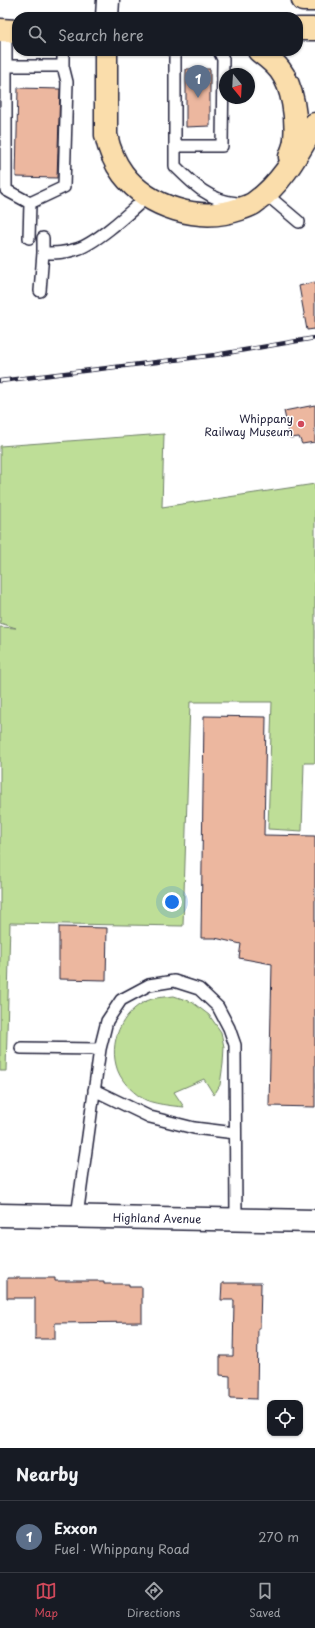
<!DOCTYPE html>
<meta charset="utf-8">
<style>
body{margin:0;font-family:"Playpen Sans",sans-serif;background:#242831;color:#f1f3f6}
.controls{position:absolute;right:12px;bottom:12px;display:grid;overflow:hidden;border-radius:8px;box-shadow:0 1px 3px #0004}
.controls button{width:36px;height:36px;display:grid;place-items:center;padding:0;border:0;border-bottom:1px solid #363941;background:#171b24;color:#f1f3f6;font:20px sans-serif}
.compass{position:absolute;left:219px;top:68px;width:36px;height:36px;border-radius:50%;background:#171b24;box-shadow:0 1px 3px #0004;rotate:162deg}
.you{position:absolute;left:172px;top:902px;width:14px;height:14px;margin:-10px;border:3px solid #fff;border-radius:50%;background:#1a73e8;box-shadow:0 0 0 6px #1a73e833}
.badge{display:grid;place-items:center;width:26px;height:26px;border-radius:50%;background:#d1495b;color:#fff;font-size:13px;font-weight:700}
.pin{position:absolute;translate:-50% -33px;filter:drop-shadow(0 1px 2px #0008)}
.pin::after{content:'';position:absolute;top:21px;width:14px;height:12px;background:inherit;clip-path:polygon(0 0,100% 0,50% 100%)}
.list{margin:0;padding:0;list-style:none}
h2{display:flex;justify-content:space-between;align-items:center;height:52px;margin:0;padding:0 16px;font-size:17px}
h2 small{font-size:13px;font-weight:400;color:#9ea1a6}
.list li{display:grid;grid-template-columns:26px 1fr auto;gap:12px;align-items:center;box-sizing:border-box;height:72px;padding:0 16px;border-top:1px solid #363941}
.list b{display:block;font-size:15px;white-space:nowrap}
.list p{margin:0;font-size:13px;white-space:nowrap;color:#9ea1a6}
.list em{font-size:13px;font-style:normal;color:#9ea1a6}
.icon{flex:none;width:22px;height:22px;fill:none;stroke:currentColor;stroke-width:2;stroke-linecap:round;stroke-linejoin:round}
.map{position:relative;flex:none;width:315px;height:1448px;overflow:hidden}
.search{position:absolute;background:#171b24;box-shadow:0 1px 3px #0004;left:12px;right:12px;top:12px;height:44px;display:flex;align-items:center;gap:10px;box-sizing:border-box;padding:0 14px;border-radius:16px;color:#9ea1a6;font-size:15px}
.sheet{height:124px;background:#171b24}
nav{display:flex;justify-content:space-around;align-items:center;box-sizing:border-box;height:56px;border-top:1px solid #363941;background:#171b24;font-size:11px;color:#9ea1a6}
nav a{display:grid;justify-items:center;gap:2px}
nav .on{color:#d1495b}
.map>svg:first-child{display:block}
.green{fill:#bede97;stroke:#708069}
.building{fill:#ecb79f;stroke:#22223b}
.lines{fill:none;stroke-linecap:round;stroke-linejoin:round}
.lane-casing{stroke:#22223b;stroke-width:14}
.secondary-casing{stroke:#22223b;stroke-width:25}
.primary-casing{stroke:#22223b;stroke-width:25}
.lane{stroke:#fff;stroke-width:11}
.secondary{stroke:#fff;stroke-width:22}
.primary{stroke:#faddab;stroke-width:22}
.rail-casing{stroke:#22223b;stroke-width:4.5}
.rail{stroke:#fff;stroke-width:3;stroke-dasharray:9;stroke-linecap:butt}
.poi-dot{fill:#d1495b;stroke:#fff;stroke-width:1.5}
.labels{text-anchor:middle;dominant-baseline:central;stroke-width:3;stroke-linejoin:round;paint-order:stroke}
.poi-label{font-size:11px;fill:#22223b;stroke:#fff;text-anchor:end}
.street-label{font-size:11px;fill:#22223b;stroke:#fff}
</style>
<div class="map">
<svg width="315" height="1448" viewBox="0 0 315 1448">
<rect width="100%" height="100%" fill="#fff"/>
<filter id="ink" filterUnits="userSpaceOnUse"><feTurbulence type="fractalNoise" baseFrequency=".025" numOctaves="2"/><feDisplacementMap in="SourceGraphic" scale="8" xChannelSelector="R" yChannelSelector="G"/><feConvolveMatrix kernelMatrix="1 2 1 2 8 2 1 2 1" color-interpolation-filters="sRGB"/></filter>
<g filter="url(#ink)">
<!-- green -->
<path class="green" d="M164,434L162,507L315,484V763H304L302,831L268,829L272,702H190L183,926L10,923L6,1071H0V627L16,628L0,623V446Z
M174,996L192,1002L209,1015L221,1032L224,1047L223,1064L220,1085L214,1095L204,1079L174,1092L184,1107C173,1106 151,1104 142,1098C131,1091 119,1079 116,1065C109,1038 125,1007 152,999C159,997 167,997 174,996Z"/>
<!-- building -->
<path class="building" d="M186,69H210V126L186,127Z
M18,88L60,89L57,178L16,177Z
M315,282V329L307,330L299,286Z
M315,405V442L302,444L299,437L290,438L284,411Z
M204,716L266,717L264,835L315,836V1107L269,1106L272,964L239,958L241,944L215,938H201Z
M59,927L107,928L106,980L59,979Z
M7,1278H55V1281H104V1284H129V1287H142V1322L55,1323V1339H35V1298H7Z
M222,1283H261L260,1328H258L257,1399L230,1398V1376L220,1375V1356H233L234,1300H221Z"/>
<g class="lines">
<!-- lane casing -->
<g class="lane-casing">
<path id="lane" d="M6,30V190L30,203L29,238
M175,51V166C194,185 210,201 237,203
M6,66H63
M175,146H222L223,59L219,51
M266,194L299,222
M30,203L64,187L67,82L63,66V51
M43,253V238
M40,291L43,253C55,253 65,253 77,249C97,243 131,211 148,196
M21,1048L100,1049
M94,1090L150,1117L194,1128L235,1133
M77,1216L100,1049L107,1021L121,1000L149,985L174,981L199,989L218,1007L229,1028L235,1045L236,1220"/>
</g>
<!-- secondary casing -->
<g class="secondary-casing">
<path id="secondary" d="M107,17L108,0
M0,1215L315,1221"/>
</g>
<!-- primary casing -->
<g class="primary-casing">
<path id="primary" d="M303,0H315
M298,29H315
M0,30L17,31
M106,51V135C109,149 114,162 123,174C149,208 200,223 240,209C245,207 250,206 254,203C282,184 298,153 315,124
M259,51C267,57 274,62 280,70C293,87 297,118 295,139C295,145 292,151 290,157"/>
</g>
<!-- lane -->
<use href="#lane" class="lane"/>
<!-- secondary -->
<use href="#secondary" class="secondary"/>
<!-- primary -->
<use href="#primary" class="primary"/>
<!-- rail casing -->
<g class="rail-casing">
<path id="rail" d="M0,381L215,355L315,338"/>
</g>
<!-- rail -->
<use href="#rail" class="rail"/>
</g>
</g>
<!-- markers -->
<circle class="poi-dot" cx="301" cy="424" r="4"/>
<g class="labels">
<!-- poi labels -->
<g class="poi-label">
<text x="293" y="418">Whippany<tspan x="293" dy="13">Railway Museum</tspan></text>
</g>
<!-- street labels -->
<g class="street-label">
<text transform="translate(157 1218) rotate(1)">Highland Avenue</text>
</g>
</g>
</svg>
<div class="controls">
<button><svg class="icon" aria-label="locate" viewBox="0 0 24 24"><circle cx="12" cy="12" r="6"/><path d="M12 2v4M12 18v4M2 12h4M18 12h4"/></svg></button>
</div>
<svg class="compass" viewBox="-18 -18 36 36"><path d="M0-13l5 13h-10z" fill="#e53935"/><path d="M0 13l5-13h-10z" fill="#9ea1a6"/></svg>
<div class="you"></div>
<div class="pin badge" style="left:198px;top:98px;background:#5c6f8a">1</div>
<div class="search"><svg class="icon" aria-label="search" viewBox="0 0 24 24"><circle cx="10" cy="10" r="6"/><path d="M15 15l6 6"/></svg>Search here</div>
</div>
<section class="sheet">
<h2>Nearby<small></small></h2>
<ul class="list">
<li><span class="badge" style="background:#5c6f8a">1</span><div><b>Exxon</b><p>Fuel · Whippany Road</p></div><em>270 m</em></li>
</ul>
</section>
<nav>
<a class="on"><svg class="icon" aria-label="map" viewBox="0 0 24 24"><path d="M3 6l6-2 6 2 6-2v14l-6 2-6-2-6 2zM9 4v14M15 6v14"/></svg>Map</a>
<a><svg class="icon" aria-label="directions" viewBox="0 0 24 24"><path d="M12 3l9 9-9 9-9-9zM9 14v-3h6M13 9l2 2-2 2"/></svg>Directions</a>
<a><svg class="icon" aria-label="saved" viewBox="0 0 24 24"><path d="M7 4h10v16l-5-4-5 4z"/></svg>Saved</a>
</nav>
